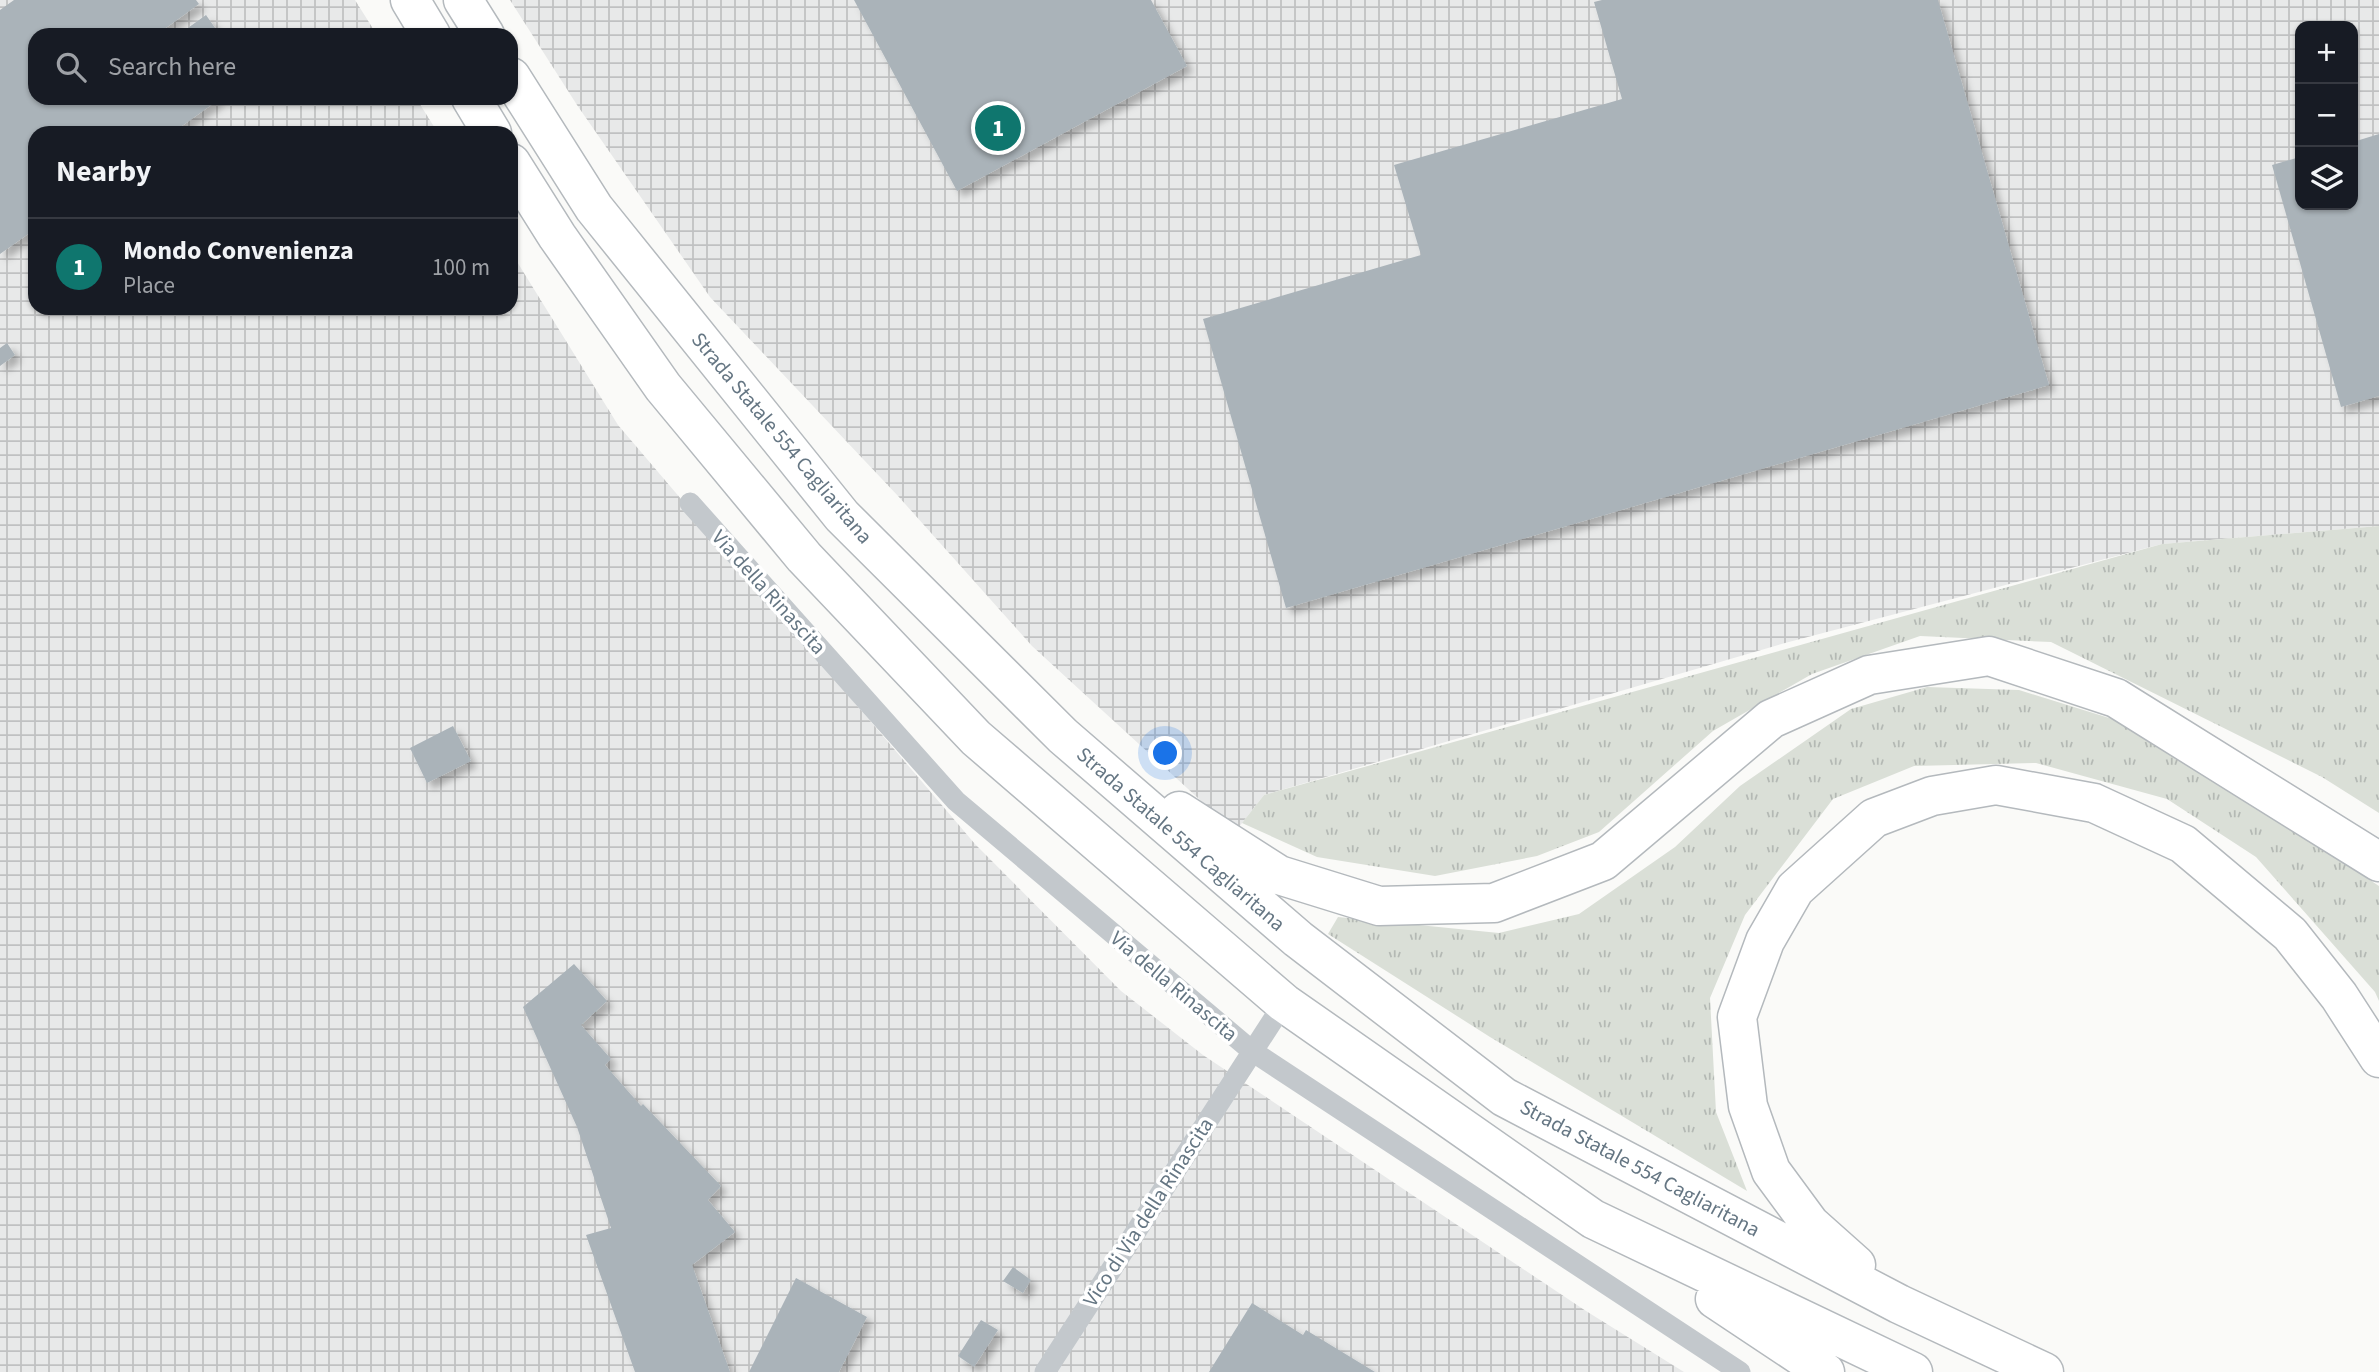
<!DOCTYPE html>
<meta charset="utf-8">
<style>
body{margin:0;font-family:"Source Sans 3",sans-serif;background:#20242c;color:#f1f3f6}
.controls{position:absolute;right:21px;top:21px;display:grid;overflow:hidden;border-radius:14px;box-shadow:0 2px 5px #0004}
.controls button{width:63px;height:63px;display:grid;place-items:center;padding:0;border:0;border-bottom:2px solid #363941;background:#171b24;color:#f1f3f6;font:35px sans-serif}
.you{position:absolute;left:1166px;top:754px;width:24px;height:24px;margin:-18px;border:5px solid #fff;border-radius:50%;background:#1a73e8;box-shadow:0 0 0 10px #1a73e833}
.badge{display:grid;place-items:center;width:46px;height:46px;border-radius:50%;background:#0f766e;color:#fff;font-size:23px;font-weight:700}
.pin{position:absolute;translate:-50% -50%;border:4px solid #fff;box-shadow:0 2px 7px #0006}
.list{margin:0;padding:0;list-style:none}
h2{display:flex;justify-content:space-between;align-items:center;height:91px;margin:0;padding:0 28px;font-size:30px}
h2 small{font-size:23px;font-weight:400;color:#9ea1a6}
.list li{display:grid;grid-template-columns:46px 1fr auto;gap:21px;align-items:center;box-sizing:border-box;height:98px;padding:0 28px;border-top:2px solid #363941}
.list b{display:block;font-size:26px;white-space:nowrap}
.list p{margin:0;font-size:23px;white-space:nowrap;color:#9ea1a6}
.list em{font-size:23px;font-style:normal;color:#9ea1a6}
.icon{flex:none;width:38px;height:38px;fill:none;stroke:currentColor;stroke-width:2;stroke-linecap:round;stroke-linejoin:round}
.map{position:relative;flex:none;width:2379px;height:1372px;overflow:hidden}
.search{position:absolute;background:#171b24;box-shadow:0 2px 5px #0004;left:28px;top:28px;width:490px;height:77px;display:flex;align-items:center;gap:18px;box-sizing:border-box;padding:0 24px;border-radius:21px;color:#9ea1a6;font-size:26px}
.panel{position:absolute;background:#171b24;box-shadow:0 2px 5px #0004;left:28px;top:126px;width:490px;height:189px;border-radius:21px}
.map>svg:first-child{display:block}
.industrial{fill:url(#industrial-grid);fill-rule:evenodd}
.grass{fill:url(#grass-tufts)}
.building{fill:#aab3b9;filter:url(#shadow)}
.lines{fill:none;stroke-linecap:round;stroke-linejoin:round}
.highway-casing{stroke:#b4b9bd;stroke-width:41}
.lane{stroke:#c3c8cc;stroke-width:21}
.highway{stroke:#fff;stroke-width:38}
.labels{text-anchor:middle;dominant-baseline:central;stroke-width:7;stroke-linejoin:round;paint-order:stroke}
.street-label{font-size:21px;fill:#657683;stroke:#fff}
</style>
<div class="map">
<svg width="2379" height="1372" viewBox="0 0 2379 1372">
<defs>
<pattern id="industrial-grid" width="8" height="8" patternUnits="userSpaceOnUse" patternTransform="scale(1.75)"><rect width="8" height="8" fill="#e8e9e9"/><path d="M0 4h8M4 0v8" fill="none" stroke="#c0c1c2"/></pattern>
<pattern id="grass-tufts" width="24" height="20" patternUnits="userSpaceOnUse" patternTransform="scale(1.75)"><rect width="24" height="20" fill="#dadfd7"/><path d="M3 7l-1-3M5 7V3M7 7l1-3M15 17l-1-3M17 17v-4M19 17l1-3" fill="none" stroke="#b4b9b4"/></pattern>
<filter id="shadow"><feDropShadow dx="6" dy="6" stdDeviation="3.5" flood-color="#0004"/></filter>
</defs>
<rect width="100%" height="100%" fill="#fafaf8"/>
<!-- industrial -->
<path class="industrial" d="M0,0H355L377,35H35V98H416L438,133H35V308H511V252L618,425L975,844L1121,991L1203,1055L1586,1311L1684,1372H0Z
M510,0H2379V526L2162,544L1785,643L1264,795L1235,832L1032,646L898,496L710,297L577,105ZM2300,26H2353V205H2300Z"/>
<!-- grass -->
<path class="grass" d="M2379,526V813L2322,777L2051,642L1920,636L1812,674L1713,731L1599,832L1537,856L1435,876L1317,857L1242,823L1264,795L2162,544Z
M1927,687L2019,690L2122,722L2274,817L2379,886V1001L2375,992L2256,857L2167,799L2036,763L1914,766L1833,799L1745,915L1710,998L1716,1112L1747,1191L1490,1037L1328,934L1338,917L1499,933L1579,914L1675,847L1740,786L1851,709Z"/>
<!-- building -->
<path class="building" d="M14,0H196L199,4L156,35H35V98H221L172,133H35V229L0,254V10Z
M854,0H1151L1187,66L957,191Z
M1602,0H1938L2049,385L1286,608L1203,319L1421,255L1394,165L1622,99L1594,2Z
M206,15L220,35H178Z
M2379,134V396L2341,407L2272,165L2300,157V205H2353V142Z
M7,343L15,355L0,366V348Z
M453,726L471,761L427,783L410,748Z
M574,964L607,1001L581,1025L611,1059L605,1065L641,1106L643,1104L721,1186L708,1200L735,1232L692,1265L730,1372H635L586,1235L611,1228L577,1127L523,1007Z
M1013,1267L1031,1280L1023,1293L1003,1281Z
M796,1278L867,1317L839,1372H749Z
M1252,1303L1303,1335L1306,1330L1375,1372H1209Z
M981,1320L998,1330L974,1367L958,1356Z"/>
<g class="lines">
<!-- highway casing -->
<g class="highway-casing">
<path id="highway" d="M410,0L431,35
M463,0L485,35
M511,77L594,208L842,516L1063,736L1298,939L1504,1097L1899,1304L2044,1372
M471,98L492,133
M511,163L557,236L663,387L804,557L976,738L1284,1003L1593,1219L1913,1372
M1179,811L1279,875L1379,906L1494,903L1603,861L1771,719L1869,675L1989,656L2116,698L2379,862
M1856,1265L1810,1224L1771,1171L1748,1106L1737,1017L1765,941L1795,889L1874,818L1932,796L1996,785L2094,803L2183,844L2290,934L2339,996L2379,1058
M1715,1299L1825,1372"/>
</g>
<!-- lane -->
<path class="lane" d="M690,503L956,801L1252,1051L1740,1372
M1045,1372L1284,1003"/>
<!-- highway -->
<use href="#highway" class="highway"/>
</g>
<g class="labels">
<!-- street labels -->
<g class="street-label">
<text transform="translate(782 438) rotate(50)">Strada Statale 554 Cagliaritana</text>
<text transform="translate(769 592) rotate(48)">Via della Rinascita</text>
<text transform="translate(1181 839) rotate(41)">Strada Statale 554 Cagliaritana</text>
<text transform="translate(1174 986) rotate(40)">Via della Rinascita</text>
<text transform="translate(1640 1168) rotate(28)">Strada Statale 554 Cagliaritana</text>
<text transform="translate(1148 1212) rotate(-57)">Vico di Via della Rinascita</text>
</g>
</g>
</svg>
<div class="controls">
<button>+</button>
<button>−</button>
<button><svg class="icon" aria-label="layers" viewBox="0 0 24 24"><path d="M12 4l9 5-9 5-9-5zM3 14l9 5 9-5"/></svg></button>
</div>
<div class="you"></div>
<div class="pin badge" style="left:998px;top:128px">1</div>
<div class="search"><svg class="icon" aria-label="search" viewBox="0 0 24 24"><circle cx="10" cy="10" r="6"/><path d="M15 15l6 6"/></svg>Search here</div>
<section class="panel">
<h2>Nearby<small></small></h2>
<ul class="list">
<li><span class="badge">1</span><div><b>Mondo Convenienza</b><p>Place</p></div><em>100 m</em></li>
</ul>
</section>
</div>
